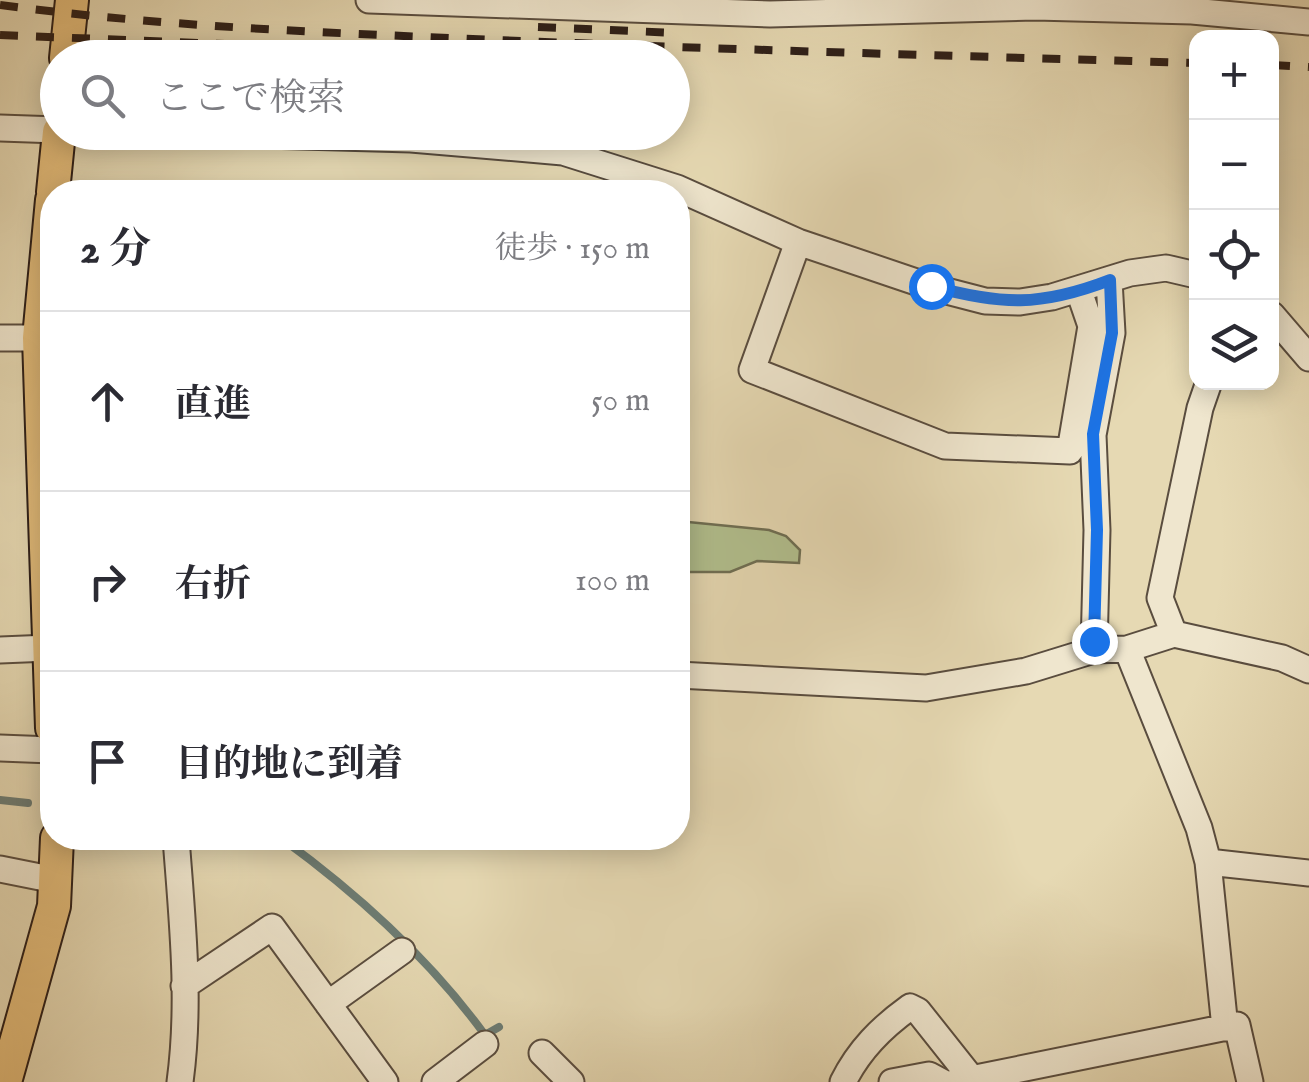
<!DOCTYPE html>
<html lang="ja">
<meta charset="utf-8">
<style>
body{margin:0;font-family:"IM FELL English","Noto Serif JP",serif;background:#f7f7f7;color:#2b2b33}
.controls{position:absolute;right:30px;top:30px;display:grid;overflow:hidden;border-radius:20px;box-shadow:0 5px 25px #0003}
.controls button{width:90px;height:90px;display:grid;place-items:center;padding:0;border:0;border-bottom:2px solid #e1e1e2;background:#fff;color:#2b2b33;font:50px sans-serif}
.stop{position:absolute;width:30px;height:30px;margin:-22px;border:8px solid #1a73e8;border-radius:50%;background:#fff}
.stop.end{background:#1a73e8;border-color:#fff;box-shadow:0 2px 10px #0008}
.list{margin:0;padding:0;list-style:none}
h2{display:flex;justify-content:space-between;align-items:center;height:130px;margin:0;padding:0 40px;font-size:42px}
h2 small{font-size:32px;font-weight:400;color:#7c7c81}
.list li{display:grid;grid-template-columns:65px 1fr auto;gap:30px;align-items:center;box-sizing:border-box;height:180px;padding:0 40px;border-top:2px solid #e1e1e2}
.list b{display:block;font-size:38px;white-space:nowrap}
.list em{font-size:32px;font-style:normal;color:#7c7c81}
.icon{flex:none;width:55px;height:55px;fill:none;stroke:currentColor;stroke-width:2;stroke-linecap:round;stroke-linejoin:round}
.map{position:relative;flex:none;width:1309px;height:1082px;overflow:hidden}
.search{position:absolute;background:#fff;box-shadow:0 5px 25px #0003;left:40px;top:40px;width:650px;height:110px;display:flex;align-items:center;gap:25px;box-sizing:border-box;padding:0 35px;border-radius:55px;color:#7c7c81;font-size:38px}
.panel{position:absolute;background:#fff;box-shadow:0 5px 25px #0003;left:40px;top:180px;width:650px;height:670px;border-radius:40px}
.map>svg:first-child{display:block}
.green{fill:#b2c08f;stroke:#6f6f54;stroke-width:2.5}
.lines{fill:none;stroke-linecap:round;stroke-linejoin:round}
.stream{stroke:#6c7c74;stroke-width:8}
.minor-casing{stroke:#5a4d3f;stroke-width:29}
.major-casing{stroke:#2c1e18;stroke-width:36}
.minor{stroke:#efe6ce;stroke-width:25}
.major{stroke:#e3bc7a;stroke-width:32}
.rail{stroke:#2c1e18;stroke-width:8;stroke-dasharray:18 18;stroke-linecap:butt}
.route{stroke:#1a73e8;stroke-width:12}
</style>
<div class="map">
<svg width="1309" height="1082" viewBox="0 0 1309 1082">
<rect width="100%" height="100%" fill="#e6d9b3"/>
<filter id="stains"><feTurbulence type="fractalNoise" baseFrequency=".002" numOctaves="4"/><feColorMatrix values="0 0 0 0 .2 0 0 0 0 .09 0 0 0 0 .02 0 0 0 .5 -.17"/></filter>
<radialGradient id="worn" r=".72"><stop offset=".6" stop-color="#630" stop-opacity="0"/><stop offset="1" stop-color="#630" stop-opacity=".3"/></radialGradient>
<!-- green -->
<path class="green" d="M678,521L769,530L786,536L800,550L799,563L757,561L730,572H678Z"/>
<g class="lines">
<!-- stream -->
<path class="stream" d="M0,800L28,803
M281,838C358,894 429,958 485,1035L499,1027"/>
<!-- minor casing -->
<g class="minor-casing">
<path id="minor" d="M369,0L770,14L1035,7L1192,11L1309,22
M0,128L58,130
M158,132L411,139L563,152L677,188L798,242L931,287L985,301L1020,302L1052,297L1130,273L1166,268L1196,275
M798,242L752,370L945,446L1070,451L1091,326L1079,291
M1272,315L1309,358
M0,338H39
M1174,634L1160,598L1200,408L1209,382
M1127,649L1199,828L1208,862L1225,1028
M0,650L49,648
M1094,650L1097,530L1093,435L1112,333L1109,280
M678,675L926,688L1026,671L1094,650L1127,649L1174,634L1282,658L1309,670
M0,748L52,750
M176,838C182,918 191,1001 180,1082
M1208,862L1309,873
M0,869L55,880
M184,986L272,927L385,1082
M328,1004L402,951
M542,1053L571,1082
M435,1082L485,1044
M843,1082C859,1050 881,1028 910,1007L918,1011L972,1079
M892,1082L929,1075L942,1082
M956,1082L1237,1025L1250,1082"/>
</g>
<!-- major casing -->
<g class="major-casing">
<path id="major" d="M66,58L72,0
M53,192L59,132
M52,200L39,338L52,728
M5,1082L54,906L57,838"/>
</g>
<!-- minor -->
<use href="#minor" class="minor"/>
<!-- major -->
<use href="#major" class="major"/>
<!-- rail -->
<path class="rail" d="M0,5C165,27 332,33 499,40C732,50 964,56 1196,63
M538,27L678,33
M0,35L425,52
M479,58L541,56
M1272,65L1309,67"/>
</g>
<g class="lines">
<!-- route -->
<path class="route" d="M931,286C1001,305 1040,307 1110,280L1112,333L1093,434L1097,530L1094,641"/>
</g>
<rect width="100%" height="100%" filter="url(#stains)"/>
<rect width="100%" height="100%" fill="url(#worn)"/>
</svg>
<div class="controls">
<button>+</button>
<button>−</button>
<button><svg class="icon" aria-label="locate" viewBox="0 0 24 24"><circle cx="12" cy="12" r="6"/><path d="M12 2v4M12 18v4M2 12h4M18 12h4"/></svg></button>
<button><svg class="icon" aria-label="layers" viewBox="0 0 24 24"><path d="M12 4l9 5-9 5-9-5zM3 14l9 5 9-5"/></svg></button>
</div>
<div class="stop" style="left:931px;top:286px"></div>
<div class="stop end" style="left:1094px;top:641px"></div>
<div class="search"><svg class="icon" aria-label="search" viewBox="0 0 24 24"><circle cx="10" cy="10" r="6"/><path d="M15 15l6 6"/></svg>ここで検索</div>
<section class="panel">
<h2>2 分<small>徒歩 · 150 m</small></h2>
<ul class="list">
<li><svg class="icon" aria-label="ahead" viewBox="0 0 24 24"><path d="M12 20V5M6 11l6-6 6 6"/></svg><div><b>直進</b></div><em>50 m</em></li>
<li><svg class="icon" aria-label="right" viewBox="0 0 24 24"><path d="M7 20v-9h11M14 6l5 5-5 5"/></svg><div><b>右折</b></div><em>100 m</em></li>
<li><svg class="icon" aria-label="arrive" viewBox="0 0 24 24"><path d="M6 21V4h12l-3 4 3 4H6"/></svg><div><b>目的地に到着</b></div></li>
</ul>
</section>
</div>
